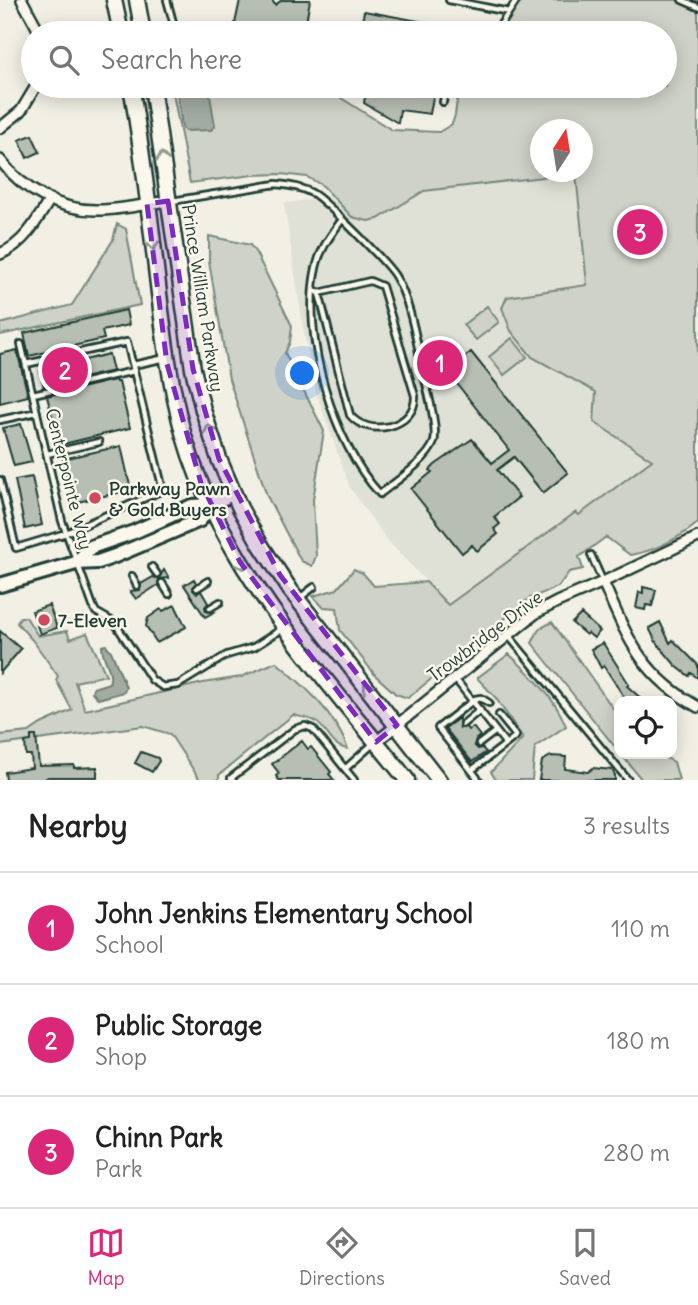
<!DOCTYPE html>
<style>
body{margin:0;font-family:Delius,sans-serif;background:#f2f2f2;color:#222}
.controls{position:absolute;right:21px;bottom:21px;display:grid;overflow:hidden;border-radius:14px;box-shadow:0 4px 18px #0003}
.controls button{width:63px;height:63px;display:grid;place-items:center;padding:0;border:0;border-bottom:2px solid #e0e0e0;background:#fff;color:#222;font:35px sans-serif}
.compass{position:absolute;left:530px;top:119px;width:63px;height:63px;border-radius:50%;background:#fff;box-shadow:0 4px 18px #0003;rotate:12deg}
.you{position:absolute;left:303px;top:374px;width:24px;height:24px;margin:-18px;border:5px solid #fff;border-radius:50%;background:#1a73e8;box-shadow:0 0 0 10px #1a73e833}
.badge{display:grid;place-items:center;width:46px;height:46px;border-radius:50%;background:#db2777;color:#fff;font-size:23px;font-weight:700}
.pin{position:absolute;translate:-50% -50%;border:4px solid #fff;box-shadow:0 2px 7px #0006}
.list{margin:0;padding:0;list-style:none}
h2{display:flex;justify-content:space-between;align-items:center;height:91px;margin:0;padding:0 28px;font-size:30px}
h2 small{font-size:23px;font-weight:400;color:#767676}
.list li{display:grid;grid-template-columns:46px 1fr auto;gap:21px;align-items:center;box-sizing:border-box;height:112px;padding:0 28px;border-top:2px solid #e0e0e0}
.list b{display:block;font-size:26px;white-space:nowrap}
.list p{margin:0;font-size:23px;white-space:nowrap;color:#767676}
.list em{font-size:23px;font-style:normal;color:#767676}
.icon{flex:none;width:38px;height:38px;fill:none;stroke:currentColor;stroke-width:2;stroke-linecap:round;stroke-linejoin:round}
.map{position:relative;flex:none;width:698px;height:780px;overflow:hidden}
.search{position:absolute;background:#fff;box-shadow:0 4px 18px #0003;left:21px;right:21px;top:21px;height:77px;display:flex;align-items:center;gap:18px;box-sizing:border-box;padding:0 24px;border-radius:38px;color:#767676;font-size:26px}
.sheet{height:427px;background:#fff}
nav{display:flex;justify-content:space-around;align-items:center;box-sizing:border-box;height:98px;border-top:2px solid #e0e0e0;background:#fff;font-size:19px;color:#767676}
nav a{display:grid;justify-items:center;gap:4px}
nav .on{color:#db2777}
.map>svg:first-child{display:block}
.built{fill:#e0e1d6}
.green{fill:#cfd2c8;stroke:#77887e;stroke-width:2;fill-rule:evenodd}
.water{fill:#a2aba1;stroke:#6e7f75;stroke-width:2}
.building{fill:#b7beb3;stroke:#1f3d34;stroke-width:2}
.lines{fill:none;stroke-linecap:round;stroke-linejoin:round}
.service-casing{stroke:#1f3d34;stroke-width:10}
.minor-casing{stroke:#1f3d34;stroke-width:14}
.secondary-casing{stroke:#1f3d34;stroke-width:18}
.trunk-casing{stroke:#1f3d34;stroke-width:19}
.service{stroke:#fbf7ec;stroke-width:4.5}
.minor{stroke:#fbf7ec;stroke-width:9}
.secondary{stroke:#fbf7ec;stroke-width:12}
.trunk{stroke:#fbf7ec;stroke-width:14}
.oneway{stroke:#8d9a90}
.marked{fill:#7b2cbf;fill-opacity:0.2;stroke:#7b2cbf;stroke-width:5;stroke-dasharray:14 9;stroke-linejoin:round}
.poi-dot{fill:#d1495b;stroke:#fbf7ec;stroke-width:2.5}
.labels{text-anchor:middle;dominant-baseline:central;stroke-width:5;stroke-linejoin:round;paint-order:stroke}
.street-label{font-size:18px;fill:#1f3d34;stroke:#fbf7ec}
.poi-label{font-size:18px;font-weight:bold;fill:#1f3d34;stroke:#fbf7ec;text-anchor:start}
</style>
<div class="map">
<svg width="698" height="780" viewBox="0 0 698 780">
<rect width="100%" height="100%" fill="#f2f0e5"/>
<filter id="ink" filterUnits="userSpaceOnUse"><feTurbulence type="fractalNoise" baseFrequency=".0143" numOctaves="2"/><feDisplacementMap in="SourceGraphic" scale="14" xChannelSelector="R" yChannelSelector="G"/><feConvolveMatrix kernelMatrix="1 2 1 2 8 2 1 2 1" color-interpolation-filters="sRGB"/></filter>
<g filter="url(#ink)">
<!-- built -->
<path class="built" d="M542,172H576L588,286L512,296L655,458L453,610L387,540L350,488L316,392L304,333L284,203Z"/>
<!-- green -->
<path class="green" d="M522,0H698V523C679,538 655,551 630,555L606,537L579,557L583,569L569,572L558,587L530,598L408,698L396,694L376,676L340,630L337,608L323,607L313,596L337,589L354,569L363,573L374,586L426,582L448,605L576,512L579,515L652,460L594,422L596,392L532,357L511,331L502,308L507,297L587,285L576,173L424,191L378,219L368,221L352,217L323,186L307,177L281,174L253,175L190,183L172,88L181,86H322L392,130L439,132L452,124L455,115L459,86H665V33H501ZM540,130H582V172H540Z
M117,224L126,229L140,305L0,335V324L72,305L113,240Z
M209,236L250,245L256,253L292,326L290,342L285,353L324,431L313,500L316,556L312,566L301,561L267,496L229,379L209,261Z
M487,306L499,322L476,340L463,325Z
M512,338L527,357L504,375L489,357Z
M20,617H26L38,636L67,631L70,639L87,633L106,675L75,682L85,710L203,683L241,677L276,662C305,686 335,713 348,749C330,747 329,730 315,721C309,718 300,717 293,715L219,775V780H200L170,734L143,726L0,745V735L29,732L41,724L72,710L56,680L58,676L34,642L17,623Z
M552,622L619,717V752L532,643L539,629Z
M509,654C531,675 555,697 566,726L535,747L532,780H496L491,772L523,738L495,697L477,678Z
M621,754C641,754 657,752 674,762L679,780H642Z"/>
<!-- water -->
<path class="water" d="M204,86L209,89L215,126L211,130L185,131L182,127L177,91L179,89Z
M106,645L111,651L126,687L124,692L98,699L92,692L93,688L109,683C114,671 102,660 102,646Z"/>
<!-- building -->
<path class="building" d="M240,0H272L275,5L282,0H310L305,28L298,27L297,33H233Z
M364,11L446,26L445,33H360Z
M367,86H435L430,114L400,110L398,123L364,103Z
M32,135L40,152L27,158L19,140Z
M126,310L129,325L102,331L104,339L29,356L24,333Z
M17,350L28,396L0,403V354Z
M471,352L568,473L543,493L514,457L497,470L519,497L494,517L500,524L494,529L498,534L477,551L472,545L462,553L411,489L432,472L430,470L435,465L472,439L492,463L509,450L447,371Z
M109,354L113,371L44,387L40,371Z
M115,380L116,382H119L130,428L59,445L47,396Z
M21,424L32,462L14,466L3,428Z
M121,446L131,490L73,503L63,459Z
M32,477L42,525L25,529L15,480Z
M164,570L169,578L159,579L158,585L136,599L130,591L140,590L141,584L153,577L159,578Z
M194,579L196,583L193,590L197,593L201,591L208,603L205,607L206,611L214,612L205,617L184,585Z
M643,587L656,590L652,606L646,605L645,610L636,608L639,592L643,593Z
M49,605L57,628L40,634L32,611Z
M175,605L186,627L157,643L146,626L148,618L161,609L163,611Z
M581,614L600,631L594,638L588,633L586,635L572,623Z
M660,622L670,643L673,640L698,665V678L691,673L689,676L676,666L656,642L649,628Z
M0,631L21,649L0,673Z
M603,643L629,684L627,686L644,701H621L624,697L604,666L601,668L591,649Z
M459,718L460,728L466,727L468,730L473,727L480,736L476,739L474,745L478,749L482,748L486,752L472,762L445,728Z
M31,736H36L39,766L74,765V768L97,767V777H48L44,780H6L5,772L32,768L31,755H26L25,742L31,741Z
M302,741L308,749L311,747L331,772L329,774L334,780H279L276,776L279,773L272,764Z
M141,752L158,758L159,761L152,772L135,763Z
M551,756L566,757L565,769L588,772L593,768L612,770L615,775V780H539L542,761Z"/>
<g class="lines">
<!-- service casing -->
<g class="service-casing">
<path id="service" d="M167,0L176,33
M449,0L509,12
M682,0L698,7
M495,33L517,0
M156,89L168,86
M443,102L446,86
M172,201L276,184C288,185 301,187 312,193C323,198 388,264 395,276C412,303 417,348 425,379C428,393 438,429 434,442C428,460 395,482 380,494C333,444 301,335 316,268C320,249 331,235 341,221
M313,289L319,293L370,281L382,286L415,396C416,428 368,438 350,415L319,293
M21,344L62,521L93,606L96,612L115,623L152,680L163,687L178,685L227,655L254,647L282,629
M133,365L166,358
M33,394L134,371
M0,420L37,412
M47,454L99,442
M0,480L16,548L66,533L163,490L127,342L26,364
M591,555L603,582
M152,567L157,574
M132,576L137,586
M162,583L169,594
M197,588L208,581
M301,597L314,587
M210,608L220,602
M508,635L628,780
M456,680L506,744L472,770
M499,715L516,736L506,744
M463,724L480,710
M479,744L496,731
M345,769L373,744
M233,780L231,778L295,729L305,726L313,729L354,780
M479,780L438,728L475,699L481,698L489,703"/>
</g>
<!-- minor casing -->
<g class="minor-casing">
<path id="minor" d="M22,0L40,33
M0,128L21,111L36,86
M0,160C23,190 60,211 98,210C121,210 145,204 168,201
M0,254C24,244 37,221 50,199
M603,582C628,639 641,675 698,707
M376,742L536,613L557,602L603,582L698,537"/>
</g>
<!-- secondary casing -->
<g class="secondary-casing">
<path id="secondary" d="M76,563L91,547L134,532L192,506L211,505L233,493
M0,585L76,563L98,562L115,556L200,520L211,505"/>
</g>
<!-- trunk casing -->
<g class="trunk-casing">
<path id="trunk" d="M114,0L121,33
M137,0L143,33
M131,86C143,152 150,219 158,285C164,336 170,386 184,436C222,568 323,675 407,780
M152,86L193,369L203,410L219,459L240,508L260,544L291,591L439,780"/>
</g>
<!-- service -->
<use href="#service" class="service"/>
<!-- minor -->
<use href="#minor" class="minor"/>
<!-- secondary -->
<use href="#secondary" class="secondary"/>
<!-- trunk -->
<use href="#trunk" class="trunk"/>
</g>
<!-- one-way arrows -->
<defs><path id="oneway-chevron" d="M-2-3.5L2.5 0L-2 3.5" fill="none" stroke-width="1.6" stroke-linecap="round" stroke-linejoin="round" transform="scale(1.75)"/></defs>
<g class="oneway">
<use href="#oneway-chevron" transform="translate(162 157) rotate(-98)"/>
<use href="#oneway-chevron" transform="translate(153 246) rotate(83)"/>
<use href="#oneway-chevron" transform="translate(209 429) rotate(-109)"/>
<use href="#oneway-chevron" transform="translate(242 565) rotate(58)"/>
<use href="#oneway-chevron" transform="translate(367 687) rotate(-128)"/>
</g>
</g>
<!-- marked area -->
<path class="marked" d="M168,201L193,369L219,459L280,575L397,725L376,742L240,562L201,483L167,364L147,204Z"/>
<!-- markers -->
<g class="poi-dot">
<circle cx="95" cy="498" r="7"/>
<circle cx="44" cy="620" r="7"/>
</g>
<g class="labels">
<!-- street labels -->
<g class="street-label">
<text transform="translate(203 298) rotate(81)">Prince William Parkway</text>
<text transform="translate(69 479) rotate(76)">Centerpointe Way</text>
<text transform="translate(485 636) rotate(-37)">Trowbridge Drive</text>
</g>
<!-- poi labels -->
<g class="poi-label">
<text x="109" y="488">Parkway Pawn<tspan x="109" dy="21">&amp; Gold Buyers</tspan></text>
<text x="58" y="620">7-Eleven</text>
</g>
</g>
</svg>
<div class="controls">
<button><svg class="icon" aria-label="locate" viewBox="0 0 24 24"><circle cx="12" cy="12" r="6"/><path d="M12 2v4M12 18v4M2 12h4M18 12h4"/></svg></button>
</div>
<svg class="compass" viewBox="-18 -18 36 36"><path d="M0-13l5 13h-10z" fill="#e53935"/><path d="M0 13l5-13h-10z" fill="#767676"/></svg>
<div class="you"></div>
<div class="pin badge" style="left:440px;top:363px">1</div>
<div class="pin badge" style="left:65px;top:370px">2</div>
<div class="pin badge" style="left:640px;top:232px">3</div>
<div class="search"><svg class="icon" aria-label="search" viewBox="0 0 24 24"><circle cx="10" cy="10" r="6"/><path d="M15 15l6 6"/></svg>Search here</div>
</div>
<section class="sheet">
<h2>Nearby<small>3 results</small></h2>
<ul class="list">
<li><span class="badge">1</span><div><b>John Jenkins Elementary School</b><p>School</p></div><em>110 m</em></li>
<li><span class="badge">2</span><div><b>Public Storage</b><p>Shop</p></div><em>180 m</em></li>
<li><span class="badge">3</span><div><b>Chinn Park</b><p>Park</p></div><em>280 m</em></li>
</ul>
</section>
<nav>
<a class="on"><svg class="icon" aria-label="map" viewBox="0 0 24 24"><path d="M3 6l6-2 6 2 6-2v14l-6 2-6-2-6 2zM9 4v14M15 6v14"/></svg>Map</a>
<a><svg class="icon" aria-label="directions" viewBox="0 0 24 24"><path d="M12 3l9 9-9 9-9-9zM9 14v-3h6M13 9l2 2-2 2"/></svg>Directions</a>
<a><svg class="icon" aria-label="saved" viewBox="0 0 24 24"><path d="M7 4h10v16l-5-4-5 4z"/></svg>Saved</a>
</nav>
